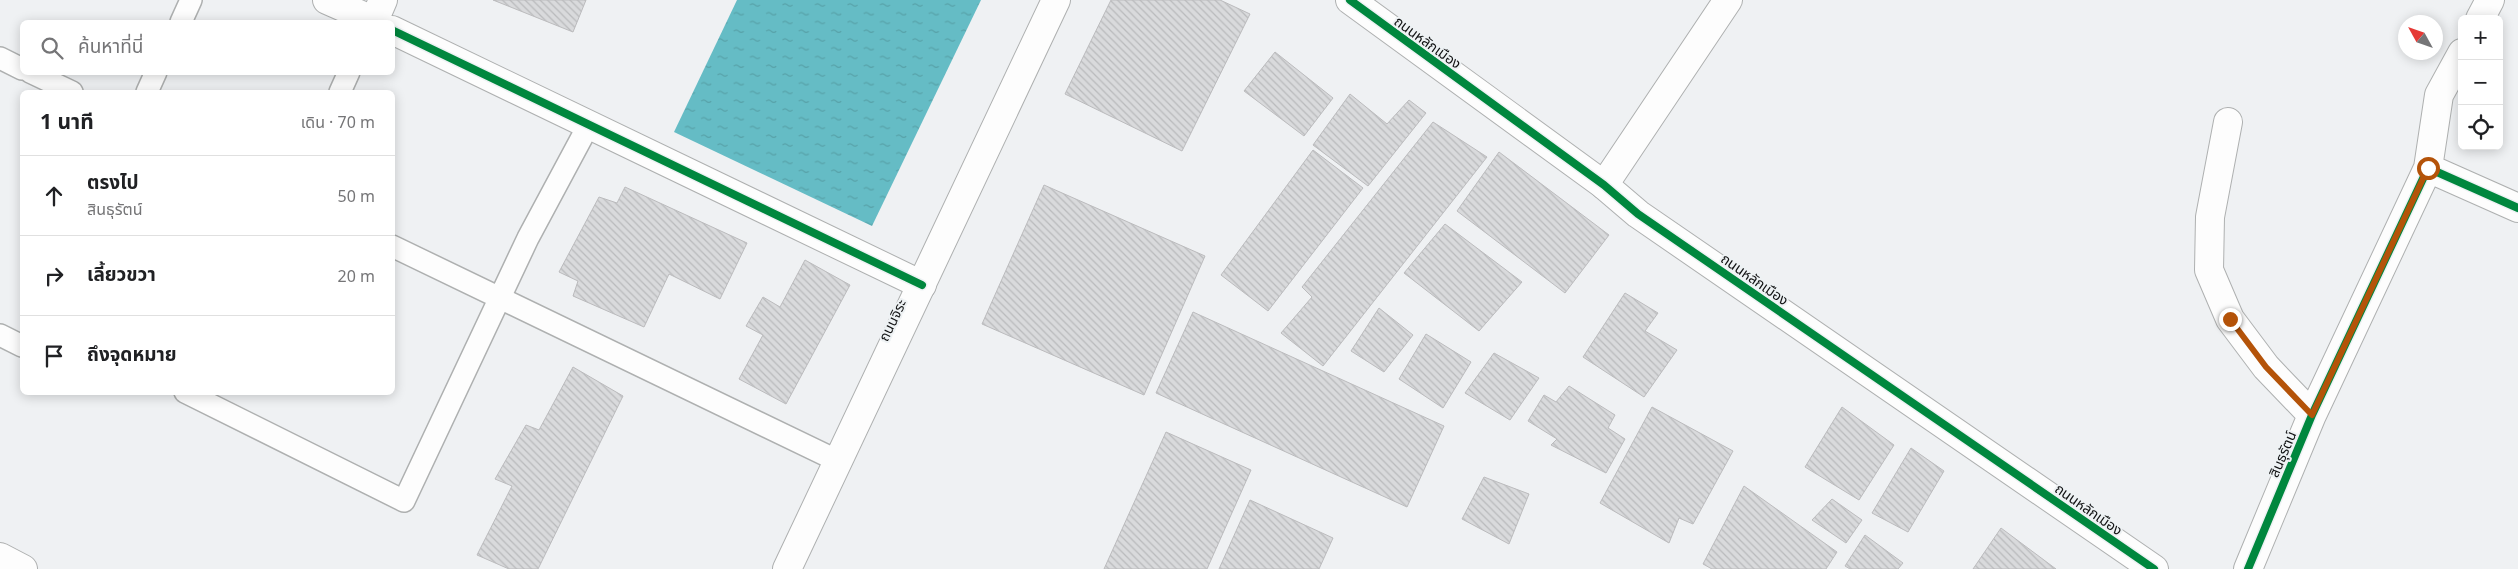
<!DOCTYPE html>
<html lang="th">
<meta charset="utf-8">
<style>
body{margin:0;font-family:"Noto Sans","Noto Sans Thai",sans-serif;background:#f6f6f6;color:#202124}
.controls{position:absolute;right:15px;top:15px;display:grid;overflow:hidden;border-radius:8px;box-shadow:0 2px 12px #0003}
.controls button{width:45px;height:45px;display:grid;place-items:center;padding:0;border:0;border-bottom:1px solid #e0e0e0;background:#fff;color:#202124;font:25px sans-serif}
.compass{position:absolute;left:2398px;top:15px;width:45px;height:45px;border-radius:50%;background:#fff;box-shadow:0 2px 12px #0003;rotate:310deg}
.stop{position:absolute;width:15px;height:15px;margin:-11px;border:4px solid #b45309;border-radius:50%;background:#fff}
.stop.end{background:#b45309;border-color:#fff;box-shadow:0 1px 5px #0008}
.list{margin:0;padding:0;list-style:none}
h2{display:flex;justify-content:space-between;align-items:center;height:65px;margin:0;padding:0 20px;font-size:21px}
h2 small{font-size:16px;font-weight:400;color:#757577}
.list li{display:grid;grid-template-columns:32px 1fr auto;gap:15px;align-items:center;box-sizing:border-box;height:80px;padding:0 20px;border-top:1px solid #e0e0e0}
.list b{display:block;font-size:19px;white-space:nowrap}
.list p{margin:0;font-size:16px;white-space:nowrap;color:#757577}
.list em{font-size:16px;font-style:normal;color:#757577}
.icon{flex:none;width:28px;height:28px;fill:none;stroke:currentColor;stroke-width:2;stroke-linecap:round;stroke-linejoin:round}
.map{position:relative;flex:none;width:2518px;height:569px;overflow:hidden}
.search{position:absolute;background:#fff;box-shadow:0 2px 12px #0003;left:20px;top:20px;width:375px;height:55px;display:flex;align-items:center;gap:12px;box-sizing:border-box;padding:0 18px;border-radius:8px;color:#757577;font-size:19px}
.panel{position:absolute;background:#fff;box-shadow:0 2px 12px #0003;left:20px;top:90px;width:375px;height:305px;border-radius:8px}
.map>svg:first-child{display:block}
.water{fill:url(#water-ripples)}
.building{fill:url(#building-back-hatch);stroke:#bbbbbd}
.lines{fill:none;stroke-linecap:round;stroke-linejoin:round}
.service-casing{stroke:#aeb0b0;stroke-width:24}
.minor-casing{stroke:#aeb0b0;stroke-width:30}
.tertiary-casing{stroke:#aeb0b0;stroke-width:30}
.secondary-casing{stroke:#aeb0b0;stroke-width:30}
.service{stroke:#fdfdfd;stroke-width:21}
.minor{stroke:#fdfdfd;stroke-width:28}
.tertiary{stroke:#fdfdfd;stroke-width:28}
.secondary{stroke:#fdfdfd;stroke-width:28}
.cycleway-casing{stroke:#eef2f4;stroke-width:11}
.cycleway{stroke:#00873e;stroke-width:8}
.route{stroke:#b45309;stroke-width:6}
.labels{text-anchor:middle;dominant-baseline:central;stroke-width:4;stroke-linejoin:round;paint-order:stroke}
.street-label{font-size:14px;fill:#101112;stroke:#eef2f4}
</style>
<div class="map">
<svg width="2518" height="569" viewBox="0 0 2518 569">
<defs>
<pattern id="water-ripples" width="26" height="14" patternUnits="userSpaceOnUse" patternTransform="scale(1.25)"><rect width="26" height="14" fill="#65bcc5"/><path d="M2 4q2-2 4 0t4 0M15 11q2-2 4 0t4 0" fill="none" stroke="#57a1a8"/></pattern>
<pattern id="building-back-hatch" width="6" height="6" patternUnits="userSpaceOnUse" patternTransform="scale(1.25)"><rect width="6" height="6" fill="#d9dadc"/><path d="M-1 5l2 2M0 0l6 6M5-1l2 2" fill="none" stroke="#b9babc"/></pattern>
</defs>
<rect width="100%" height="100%" fill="#eff1f3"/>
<!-- water -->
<path class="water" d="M737,0H981L872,226L674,132Z"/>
<!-- building -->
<path class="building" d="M493,0H586L573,32Z
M1111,0H1220L1250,14L1182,151L1065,94Z
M1275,52L1333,98L1304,136L1244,91Z
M1350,94L1387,124L1409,100L1426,113L1368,186L1313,145Z
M1433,122L1487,157L1323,366L1281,333L1312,297L1302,287Z
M1313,150L1363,188L1268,311L1221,275Z
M1499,152L1609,235L1565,293L1457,211Z
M1044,185L1205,256L1144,395L982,324Z
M625,187L747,243L720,299L669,274L644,327L573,296L578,281L559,272L599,197L617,203Z
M1445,224L1522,282L1479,331L1404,273Z
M805,260L850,285L786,404L739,379L763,335L746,326L763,297L780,307Z
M1625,293L1658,313L1645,331L1677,350L1644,397L1583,357Z
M1379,308L1413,335L1384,372L1351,351Z
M1193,312L1444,426L1407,507L1156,393Z
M1426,334L1471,362L1443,408L1399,379Z
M1494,353L1539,378L1510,420L1465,393Z
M573,367L623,396L538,569H509L477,555L512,486L495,479L526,425L539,430Z
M1569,386L1615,415L1608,428L1625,439L1606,473L1551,445L1557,439L1528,421L1544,395L1556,402Z
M1652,407L1733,451L1693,524L1679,518L1669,543L1600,503Z
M1842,407L1894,445L1859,500L1805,467Z
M1166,432L1251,470L1207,569H1104Z
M1911,448L1944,471L1908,532L1872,513Z
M1484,477L1529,494L1509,544L1462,519Z
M1744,486L1837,552L1826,569H1712L1703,564Z
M1832,499L1862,520L1846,543L1812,520Z
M1250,500L1333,538L1319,569H1219Z
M2001,528L2056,569H1973Z
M1865,535L1903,563L1898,569H1850L1845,566Z"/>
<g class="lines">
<!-- service casing -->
<g class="service-casing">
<path id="service" d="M181,22L191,0
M0,58L22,69
M30,72L72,92
M147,92L156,72
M340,92L349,72
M392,246L838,461
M0,335L22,346
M185,392L404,501L528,238L588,126"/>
</g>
<!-- minor casing -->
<g class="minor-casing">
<path id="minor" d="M327,0L377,22
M2480,19L2490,0
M374,21L383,0
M392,30L922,285
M2228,122L2210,217L2209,270L2230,319L2266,367L2312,415
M2428,168L2439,95L2462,53
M1604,185L1728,0
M2248,569L2312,415L2428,168L2518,208"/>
</g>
<!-- tertiary casing -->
<g class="tertiary-casing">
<path id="tertiary" d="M1350,0L1604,185L1638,214L2154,569
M0,557L23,569"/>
</g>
<!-- secondary casing -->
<g class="secondary-casing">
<path id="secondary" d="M787,569L1056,0"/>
</g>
<!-- service -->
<use href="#service" class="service"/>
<!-- minor -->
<use href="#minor" class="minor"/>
<!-- tertiary -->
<use href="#tertiary" class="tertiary"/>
<!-- secondary -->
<use href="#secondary" class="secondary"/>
<!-- cycleway casing -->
<g class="cycleway-casing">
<path id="cycleway" d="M1350,0L1604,185L1638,214L2154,569
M392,30L922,285
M2248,569L2312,415L2428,168L2518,208"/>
</g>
<!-- cycleway -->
<use href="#cycleway" class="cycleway"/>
</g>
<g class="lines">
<!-- route -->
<path class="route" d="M2230,319L2266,367L2312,415L2428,168"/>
</g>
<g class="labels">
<!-- street labels -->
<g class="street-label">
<text transform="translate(1428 42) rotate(36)">ถนนหลักเมือง</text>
<text transform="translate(1755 279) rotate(35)">ถนนหลักเมือง</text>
<text transform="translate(892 320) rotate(-64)">ถนนจิระ</text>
<text transform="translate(2282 454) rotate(-67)">สินธุรัตน์</text>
<text transform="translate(2089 509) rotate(35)">ถนนหลักเมือง</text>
</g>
</g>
</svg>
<div class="controls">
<button>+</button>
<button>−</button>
<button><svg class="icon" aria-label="locate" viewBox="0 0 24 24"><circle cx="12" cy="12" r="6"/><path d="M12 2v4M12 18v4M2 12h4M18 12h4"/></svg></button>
</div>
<svg class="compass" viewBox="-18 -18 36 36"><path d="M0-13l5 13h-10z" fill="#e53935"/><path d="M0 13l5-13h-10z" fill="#757577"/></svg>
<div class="stop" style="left:2428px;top:168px"></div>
<div class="stop end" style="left:2230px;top:319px"></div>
<div class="search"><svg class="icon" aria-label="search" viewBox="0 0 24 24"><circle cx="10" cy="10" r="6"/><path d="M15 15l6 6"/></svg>ค้นหาที่นี่</div>
<section class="panel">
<h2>1 นาที<small>เดิน · 70 m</small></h2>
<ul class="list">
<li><svg class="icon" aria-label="ahead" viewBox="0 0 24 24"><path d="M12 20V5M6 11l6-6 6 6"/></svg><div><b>ตรงไป</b><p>สินธุรัตน์</p></div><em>50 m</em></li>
<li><svg class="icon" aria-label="right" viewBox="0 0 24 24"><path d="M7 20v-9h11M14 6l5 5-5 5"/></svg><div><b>เลี้ยวขวา</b></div><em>20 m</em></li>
<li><svg class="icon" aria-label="arrive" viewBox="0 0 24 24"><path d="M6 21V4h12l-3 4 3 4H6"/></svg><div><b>ถึงจุดหมาย</b></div></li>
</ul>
</section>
</div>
